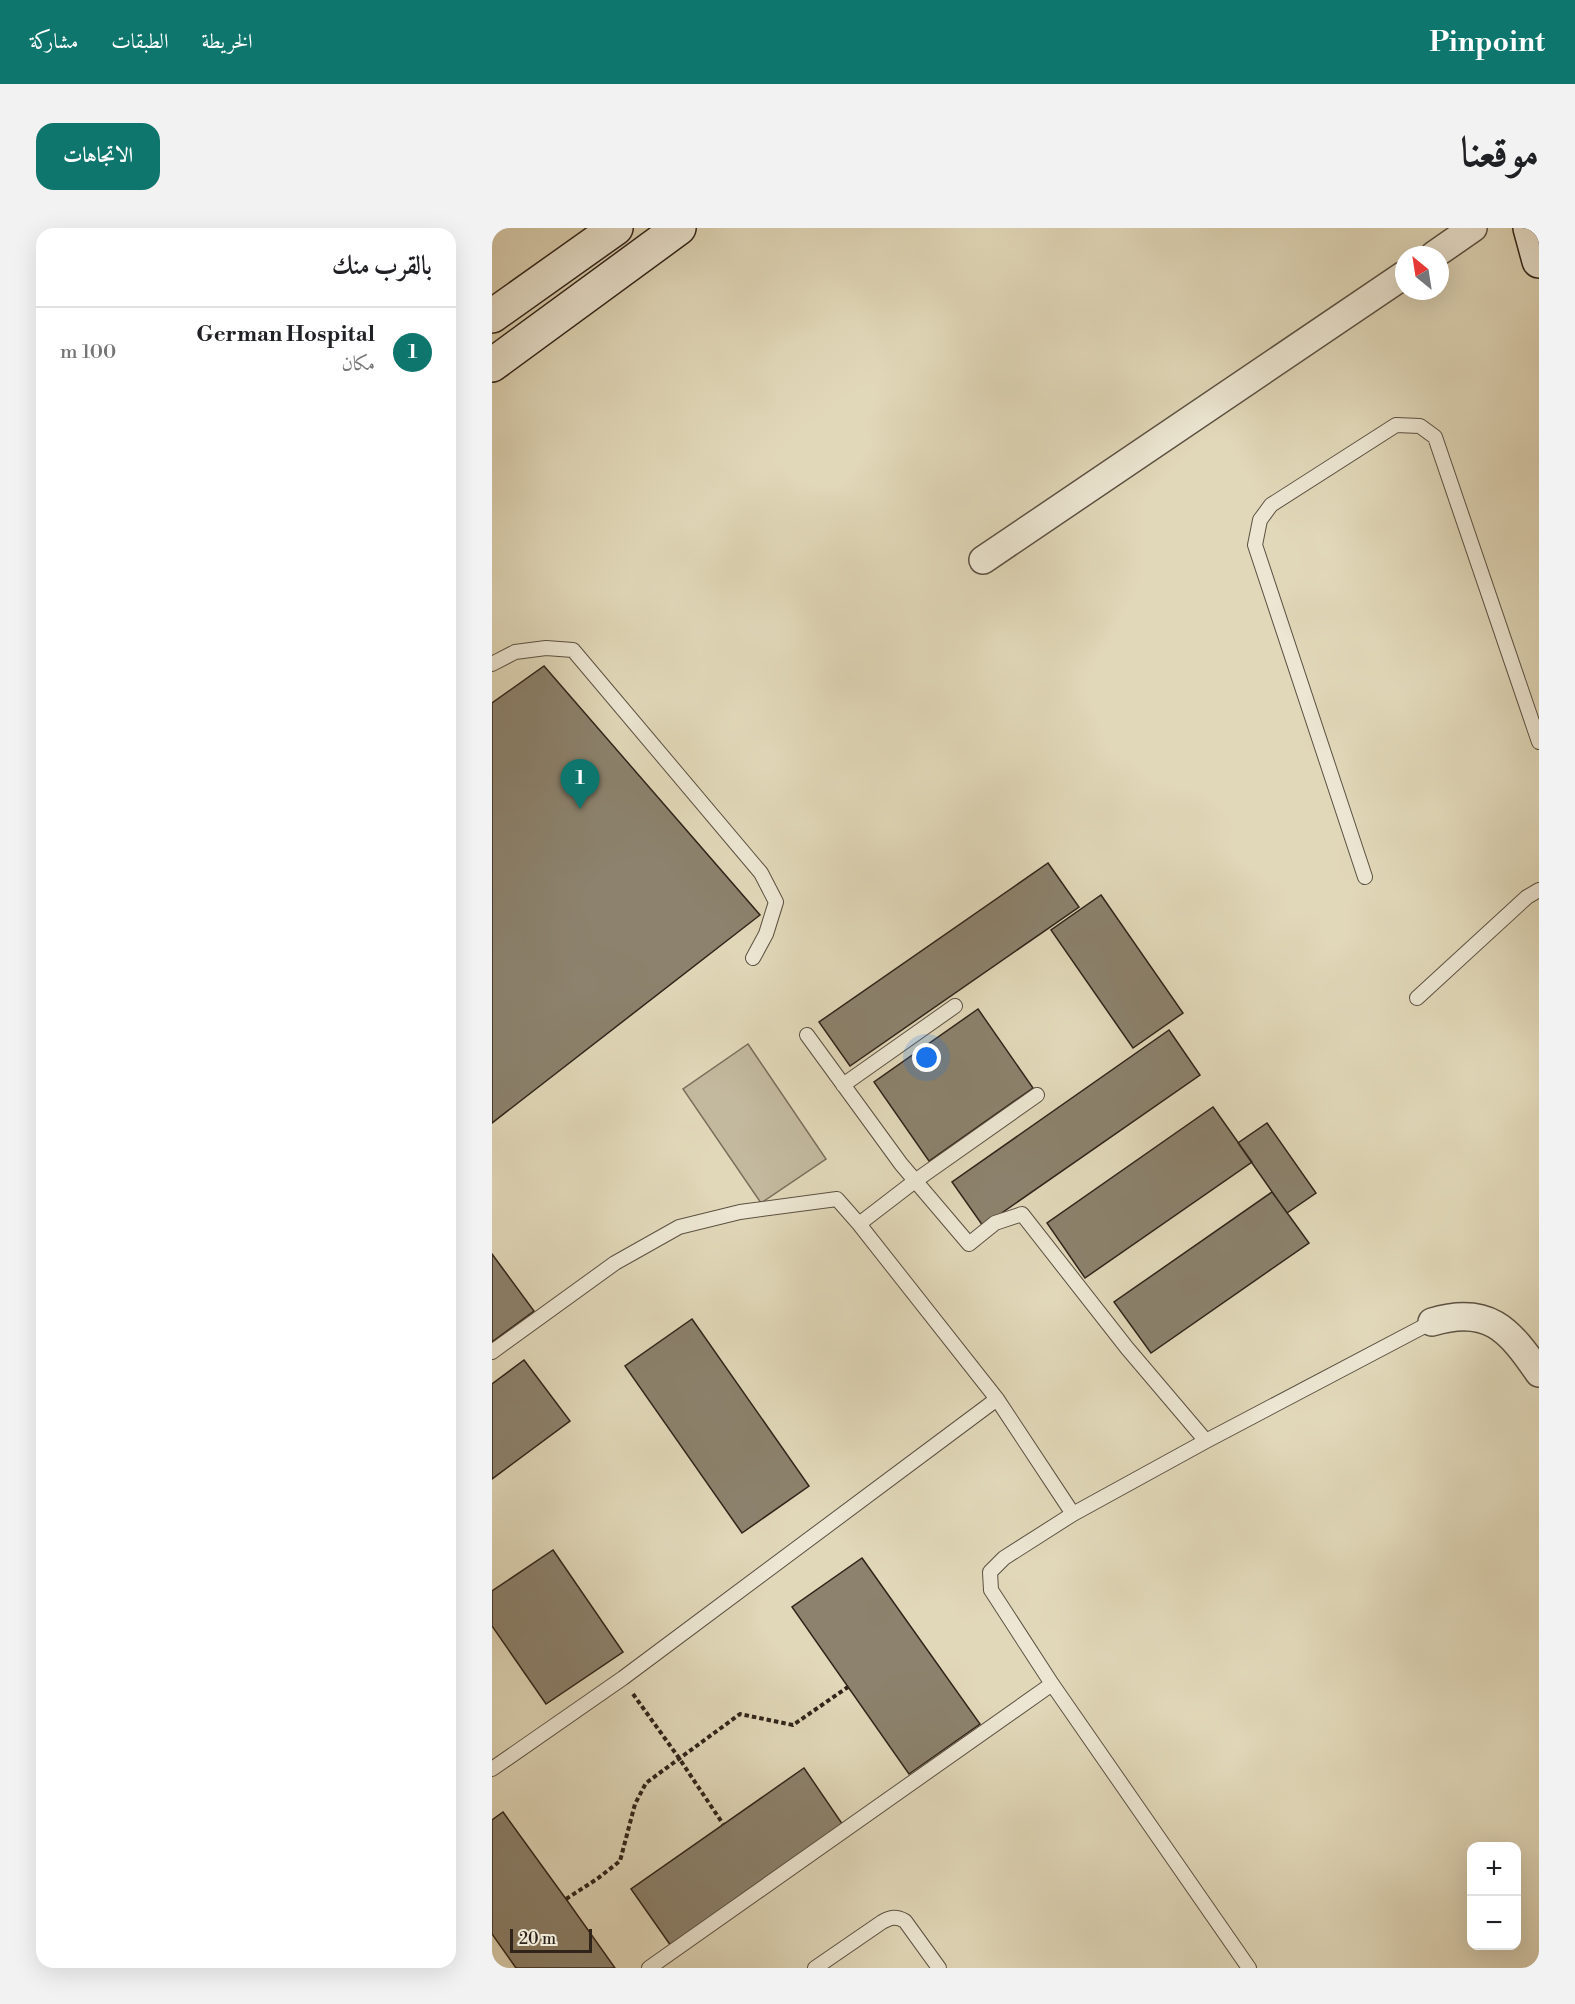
<!DOCTYPE html>
<html lang="ar">
<meta charset="utf-8">
<style>
body{margin:0;font-family:"Libre Bodoni",Amiri,serif;background:#f2f2f2;color:#202124;direction:rtl}
.controls{position:absolute;right:18px;bottom:18px;display:grid;overflow:hidden;border-radius:12px;box-shadow:0 6px 24px #0002}
.controls button{width:54px;height:54px;display:grid;place-items:center;padding:0;border:0;border-bottom:2px solid #e0e0e0;background:#fff;color:#202124;font:30px sans-serif}
.compass{position:absolute;left:903px;top:18px;width:54px;height:54px;border-radius:50%;background:#fff;box-shadow:0 6px 24px #0002;rotate:330deg}
.scale{position:absolute;left:18px;bottom:15px;width:82px;box-sizing:border-box;padding-left:6px;border:3px solid #30241a;border-top:0;font-size:16px;line-height:21px;white-space:nowrap;color:#30241a;-webkit-text-stroke:4px #ece6d2;paint-order:stroke}
.you{position:absolute;left:435px;top:830px;width:21px;height:21px;margin:-15px;border:4px solid #fff;border-radius:50%;background:#1a73e8;box-shadow:0 0 0 9px #1a73e833}
.badge{display:grid;place-items:center;width:39px;height:39px;border-radius:50%;background:#0f766e;color:#fff;font-size:20px;font-weight:700}
.pin{position:absolute;translate:-50% -50px;filter:drop-shadow(0 2px 3px #0008)}
.pin::after{content:'';position:absolute;top:32px;width:21px;height:18px;background:inherit;clip-path:polygon(0 0,100% 0,50% 100%)}
.list{margin:0;padding:0;list-style:none}
h2{display:flex;justify-content:space-between;align-items:center;height:78px;margin:0;padding:0 24px;font-size:26px}
h2 small{font-size:20px;font-weight:400;color:#757577}
.list li{display:grid;grid-template-columns:39px 1fr auto;gap:18px;align-items:center;box-sizing:border-box;height:90px;padding:0 24px;border-top:2px solid #e0e0e0}
.list b{display:block;font-size:22px;white-space:nowrap}
.list p{margin:0;font-size:20px;white-space:nowrap;color:#757577}
.list em{font-size:20px;font-style:normal;color:#757577}
.map{position:relative;flex:none;width:1047px;height:1740px;overflow:hidden;direction:ltr;border-radius:18px}
header{display:flex;align-items:center;gap:36px;box-sizing:border-box;height:84px;padding:0 30px;background:#0f766e;color:#fff}
header strong{font-size:28px}
nav{display:flex;gap:33px;margin-inline-start:auto;font-size:21px}
.intro{display:flex;align-items:center;justify-content:space-between;box-sizing:border-box;height:144px;padding:0 36px}
h1{margin:0;font-size:42px}
.button{padding:15px 27px;border-radius:18px;background:#0f766e;color:#fff;font-size:21px;font-weight:700}
main{display:flex;gap:36px;padding:0 36px}
aside{flex:1;background:#fff;border-radius:18px;box-shadow:0 6px 24px #0002}
.map>svg:first-child{display:block}
.green{fill:#c3b99e;stroke:#7a6e5c;stroke-width:1.5}
.building{fill:#8c826d;stroke:#30241a;stroke-width:1.5}
.lines{fill:none;stroke-linecap:round;stroke-linejoin:round}
.lane-casing{stroke:#5c5142;stroke-width:16}
.street-casing{stroke:#5c5142;stroke-width:30}
.secondary-casing{stroke:#30241a;stroke-width:36}
.path{stroke:#30241a;stroke-width:4;stroke-dasharray:4.5 3;stroke-linecap:butt}
.lane{stroke:#ece6d2;stroke-width:14}
.street{stroke:#ece6d2;stroke-width:27}
.secondary{stroke:#ece6d2;stroke-width:33}
</style>
<header>
<strong>Pinpoint</strong>
<nav><a>الخريطة</a><a>الطبقات</a><a>مشاركة</a></nav>
</header>
<div class="intro"><h1>موقعنا</h1><a class="button">الاتجاهات</a></div>
<main>
<div class="map">
<svg width="1047" height="1740" viewBox="0 0 1047 1740">
<rect width="100%" height="100%" fill="#e1d8b9"/>
<filter id="stains"><feTurbulence type="fractalNoise" baseFrequency=".00333" numOctaves="4"/><feColorMatrix values="0 0 0 0 .2 0 0 0 0 .09 0 0 0 0 .02 0 0 0 .5 -.17"/></filter>
<radialGradient id="worn" r=".72"><stop offset=".6" stop-color="#630" stop-opacity="0"/><stop offset="1" stop-color="#630" stop-opacity=".3"/></radialGradient>
<!-- green -->
<path class="green" d="M256,816L334,931L269,975L191,861Z"/>
<!-- building -->
<path class="building" d="M52,438L268,687L0,895V475Z
M556,635L587,679L358,838L327,794Z
M609,667L691,785L641,820L559,702Z
M486,781L541,860L437,933L382,854Z
M677,802L708,847L491,998L460,954Z
M721,879L760,934L593,1050L555,995Z
M775,895L824,965L795,985L746,915Z
M780,964L817,1015L659,1125L622,1074Z
M0,1026L42,1083L0,1114Z
M200,1091L317,1258L250,1305L133,1138Z
M32,1132L78,1193L0,1251V1156Z
M61,1322L131,1424L54,1476L0,1398V1363Z
M370,1330L488,1496L417,1546L300,1379Z
M312,1540L351,1597L179,1718L139,1661Z
M11,1584L74,1671L123,1740H24L0,1706V1592Z"/>
<g class="lines">
<!-- lane casing -->
<g class="lane-casing">
<path id="lane" d="M0,436L23,424L54,420L81,422L269,645L284,674L274,706L261,730
M873,649L763,317L768,292L779,277L904,197L928,198L943,209L1047,514
M925,770L1035,669L1047,662
M315,807L409,936L477,1016L503,995L530,986L635,1120L714,1213
M351,857L463,778
M367,996L423,953L545,867
M0,1124L123,1035L187,999L248,984L345,971L367,996L505,1171L581,1286
M0,1541L131,1450L505,1171
M157,1740L560,1456
M323,1740L390,1694C399,1689 404,1688 413,1693L447,1740
M757,1740L560,1456L499,1362L498,1344L512,1330L581,1286L714,1213L940,1094"/>
</g>
<!-- street casing -->
<g class="street-casing">
<path id="street" d="M942,27L981,0
M491,332L912,47
M940,1094C996,1077 1017,1101 1047,1145"/>
</g>
<!-- secondary casing -->
<g class="secondary-casing">
<path id="secondary" d="M1038,0L1047,33
M0,88L124,0
M0,137L187,0"/>
</g>
<!-- path -->
<path class="path" d="M141,1466L187,1530L231,1596
M74,1671L105,1651L128,1633L143,1576L154,1555L248,1486L301,1497L356,1459"/>
<!-- lane -->
<use href="#lane" class="lane"/>
<!-- street -->
<use href="#street" class="street"/>
<!-- secondary -->
<use href="#secondary" class="secondary"/>
</g>
<rect width="100%" height="100%" filter="url(#stains)"/>
<rect width="100%" height="100%" fill="url(#worn)"/>
</svg>
<div class="controls">
<button>+</button>
<button>−</button>
</div>
<svg class="compass" viewBox="-18 -18 36 36"><path d="M0-13l5 13h-10z" fill="#e53935"/><path d="M0 13l5-13h-10z" fill="#757577"/></svg>
<div class="scale">20 m</div>
<div class="you"></div>
<div class="pin badge" style="left:88px;top:581px">1</div>
</div>
<aside>
<h2>بالقرب منك<small></small></h2>
<ul class="list">
<li><span class="badge">1</span><div><b>German Hospital</b><p>مكان</p></div><em>100 m</em></li>
</ul>
</aside>
</main>
